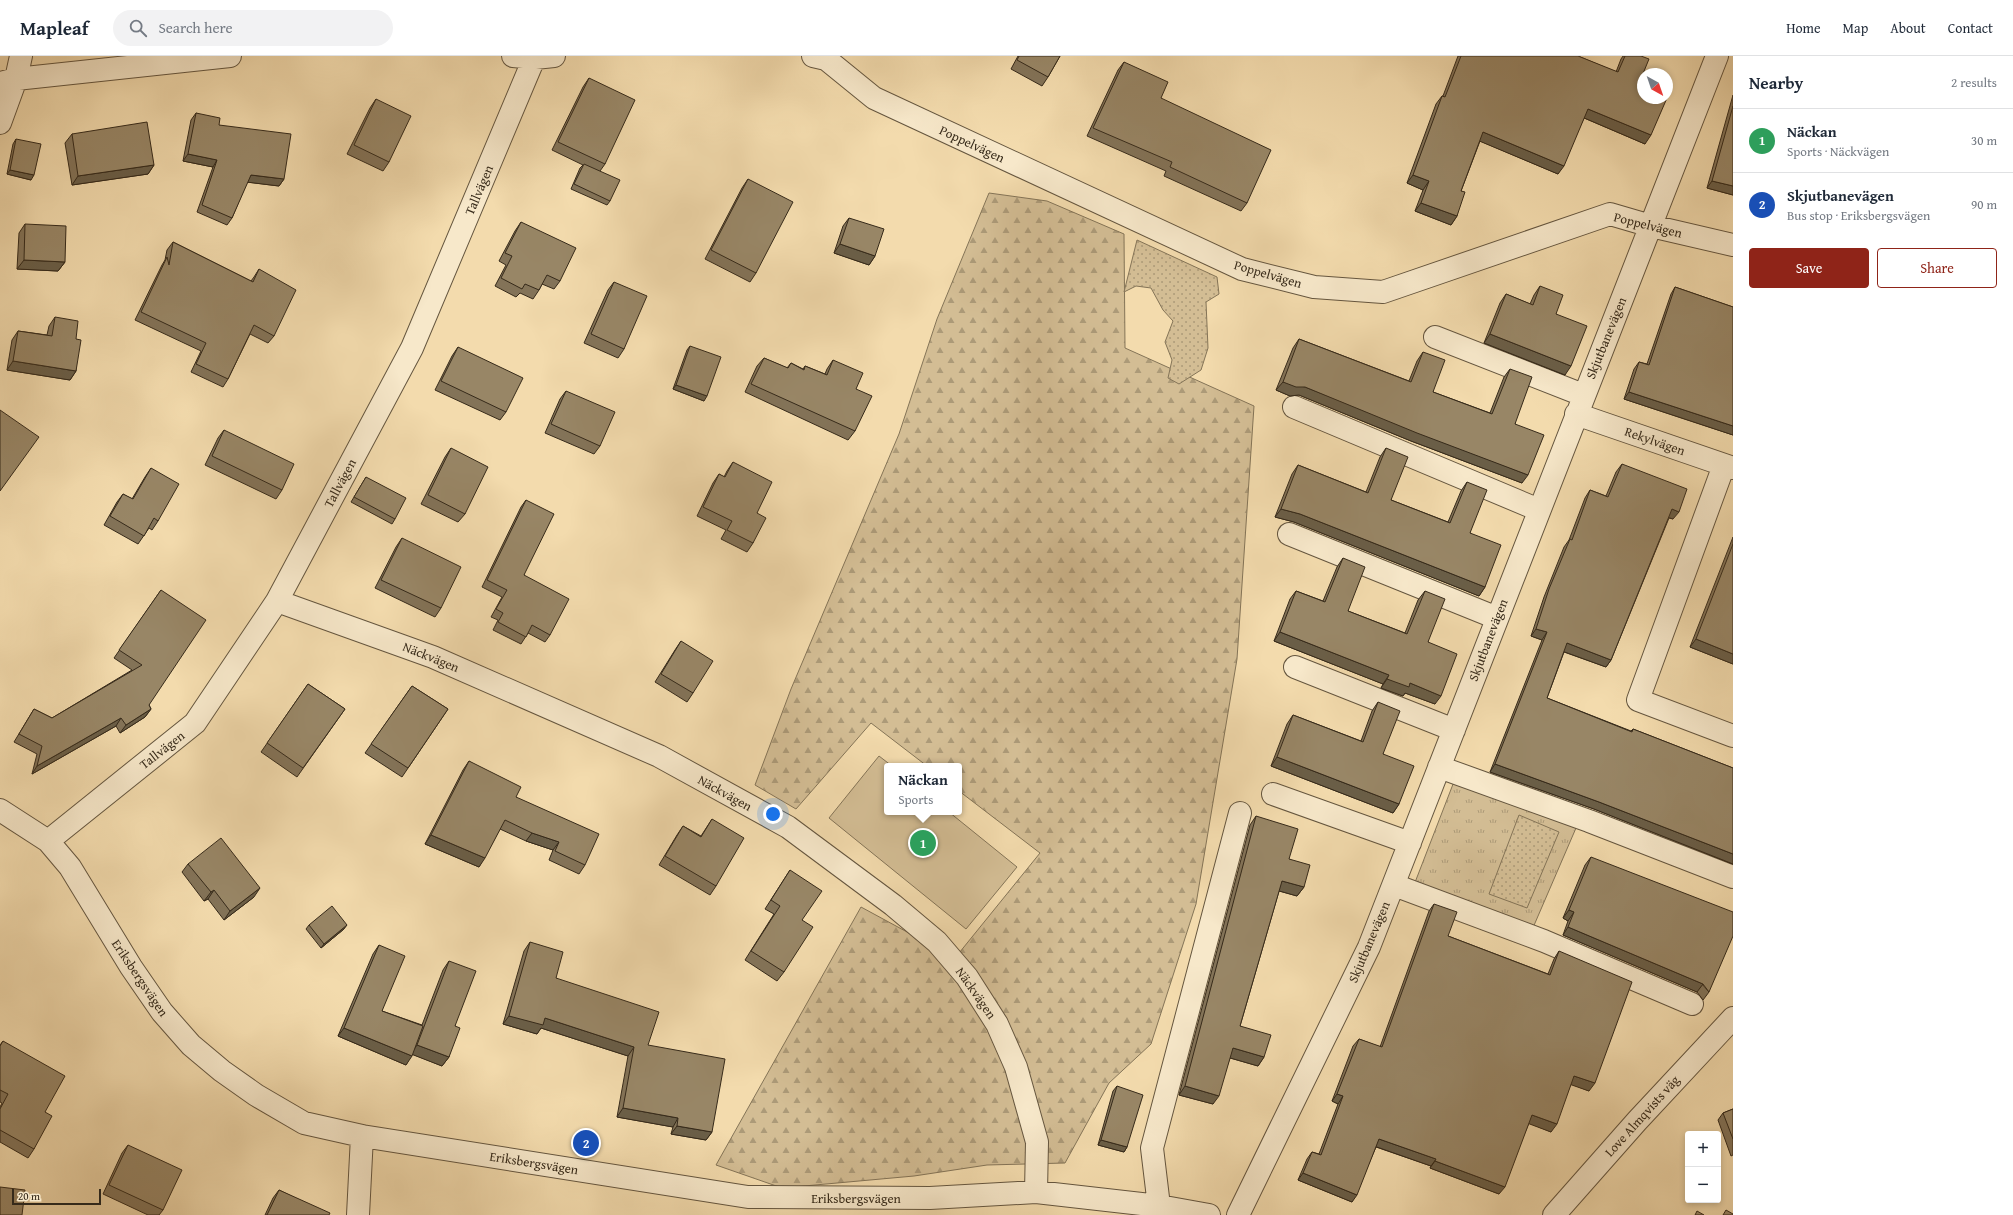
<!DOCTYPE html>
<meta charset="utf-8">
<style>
body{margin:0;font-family:"Gentium Book Plus",serif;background:#f2f2f3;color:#1f2937}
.controls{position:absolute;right:12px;bottom:12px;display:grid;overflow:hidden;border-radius:4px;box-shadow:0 2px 6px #0003}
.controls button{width:36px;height:36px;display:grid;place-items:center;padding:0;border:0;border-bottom:1px solid #e0e1e3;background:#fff;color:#1f2937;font:20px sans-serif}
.compass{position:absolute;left:1637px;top:12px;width:36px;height:36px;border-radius:50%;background:#fff;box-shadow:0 2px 6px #0003;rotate:140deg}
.scale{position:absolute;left:12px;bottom:10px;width:89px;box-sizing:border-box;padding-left:4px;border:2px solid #362a1a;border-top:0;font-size:11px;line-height:14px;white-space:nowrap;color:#362a1a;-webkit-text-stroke:3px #f7e8ca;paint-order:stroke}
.you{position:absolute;left:773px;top:758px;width:14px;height:14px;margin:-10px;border:3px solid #fff;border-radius:50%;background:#1a73e8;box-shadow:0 0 0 6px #1a73e833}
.badge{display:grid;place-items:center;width:26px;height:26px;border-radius:50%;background:#8f2418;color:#fff;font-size:13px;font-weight:700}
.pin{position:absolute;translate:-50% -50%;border:2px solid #fff;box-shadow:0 1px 4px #0006}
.popup{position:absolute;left:884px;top:707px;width:78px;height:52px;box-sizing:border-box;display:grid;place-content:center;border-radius:4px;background:#fff;filter:drop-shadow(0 1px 3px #0005);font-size:13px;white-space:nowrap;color:#747a83}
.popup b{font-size:15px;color:#1f2937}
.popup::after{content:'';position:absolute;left:50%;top:100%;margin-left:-8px;border:8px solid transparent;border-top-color:#fff}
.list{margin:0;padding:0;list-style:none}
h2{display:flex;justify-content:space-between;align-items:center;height:52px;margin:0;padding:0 16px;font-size:17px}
h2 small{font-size:13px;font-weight:400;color:#747a83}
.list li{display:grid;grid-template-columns:26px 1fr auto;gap:12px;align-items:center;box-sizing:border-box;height:64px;padding:0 16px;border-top:1px solid #e0e1e3}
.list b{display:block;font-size:15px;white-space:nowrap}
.list p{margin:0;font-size:13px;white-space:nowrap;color:#747a83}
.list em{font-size:13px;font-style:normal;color:#747a83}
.actions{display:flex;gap:8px;padding:12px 16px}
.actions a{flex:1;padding:9px 0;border:1px solid #8f2418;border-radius:4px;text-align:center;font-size:14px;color:#8f2418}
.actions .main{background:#8f2418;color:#fff}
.icon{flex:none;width:22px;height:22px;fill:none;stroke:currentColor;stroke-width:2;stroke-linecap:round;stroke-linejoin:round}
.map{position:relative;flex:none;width:1733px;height:1159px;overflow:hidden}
header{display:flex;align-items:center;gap:24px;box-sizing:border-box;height:56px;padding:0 20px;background:#fff;border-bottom:1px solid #e0e1e3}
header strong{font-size:19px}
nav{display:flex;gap:22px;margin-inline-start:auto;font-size:14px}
.search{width:280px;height:36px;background:#f2f2f3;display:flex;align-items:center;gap:10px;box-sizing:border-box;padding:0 14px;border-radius:22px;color:#747a83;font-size:15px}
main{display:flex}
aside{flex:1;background:#fff}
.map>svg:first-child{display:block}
.grass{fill:url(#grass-tufts);stroke:#847457}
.forest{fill:url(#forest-firs);stroke:#847457}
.park{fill:url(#park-dots);stroke:#847457}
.pitch{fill:#d3bd94;stroke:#847457}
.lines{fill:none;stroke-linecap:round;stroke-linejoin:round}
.minor-casing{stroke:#65563f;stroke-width:24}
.minor{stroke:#f7e8ca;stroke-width:22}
.wall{fill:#837358;stroke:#362a1a}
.shaded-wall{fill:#6a5e47;stroke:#362a1a}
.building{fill:#988666;stroke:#362a1a}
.labels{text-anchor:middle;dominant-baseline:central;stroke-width:4;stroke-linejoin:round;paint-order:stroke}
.street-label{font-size:13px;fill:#362a1a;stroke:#f7e8ca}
</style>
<header>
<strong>Mapleaf</strong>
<div class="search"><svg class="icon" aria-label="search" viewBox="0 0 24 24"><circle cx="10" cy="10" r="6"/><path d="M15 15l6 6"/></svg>Search here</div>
<nav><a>Home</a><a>Map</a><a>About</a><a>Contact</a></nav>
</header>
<main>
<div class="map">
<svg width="1733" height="1159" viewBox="0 0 1733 1159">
<defs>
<pattern id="grass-tufts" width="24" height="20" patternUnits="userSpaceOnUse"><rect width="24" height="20" fill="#d3bd94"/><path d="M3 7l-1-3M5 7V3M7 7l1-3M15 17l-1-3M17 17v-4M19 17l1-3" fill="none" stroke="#ac9a78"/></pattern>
<pattern id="forest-firs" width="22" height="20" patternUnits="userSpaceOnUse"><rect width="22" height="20" fill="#d3bd94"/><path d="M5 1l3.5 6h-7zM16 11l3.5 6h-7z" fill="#ac9a78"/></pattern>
<pattern id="park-dots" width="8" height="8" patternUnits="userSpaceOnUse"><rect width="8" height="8" fill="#d3bd94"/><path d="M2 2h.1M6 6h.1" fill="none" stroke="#ac9a78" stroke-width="1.8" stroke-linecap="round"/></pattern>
</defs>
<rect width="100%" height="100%" fill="#f3dbad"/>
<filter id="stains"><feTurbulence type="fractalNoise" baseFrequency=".005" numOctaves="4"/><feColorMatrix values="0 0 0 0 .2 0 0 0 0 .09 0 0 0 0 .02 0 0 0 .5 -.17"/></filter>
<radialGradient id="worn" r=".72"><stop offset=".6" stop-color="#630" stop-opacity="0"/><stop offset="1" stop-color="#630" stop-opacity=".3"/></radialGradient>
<!-- grass -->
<path class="grass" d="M1455,723L1576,772L1532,874L1414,829Z"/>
<!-- forest -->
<path class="forest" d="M989,137L1047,145L1124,178L1125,292L1254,350L1237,603L1196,848L1151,988L1109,1027L1065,1107L987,1109L914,1120L782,1132L716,1109L861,851L955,902L1040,797L959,735V710H927L871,667L796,753L755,729L791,633L899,378L937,263Z"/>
<!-- park -->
<path class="park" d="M1137,184L1217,221L1219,238L1206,246L1208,292L1201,314L1179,328L1168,322L1172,304L1165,286L1173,265L1163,254L1151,232L1136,230L1124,236Z
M1519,759L1559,776L1527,852L1489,838Z"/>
<!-- pitch -->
<path class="pitch" d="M879,700L892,710H887V756H949L1017,811L966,873L829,762Z"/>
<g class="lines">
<!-- minor casing -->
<g class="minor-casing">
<path id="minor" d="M513,0L535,2L554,0
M813,0L826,3L874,42L1242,213L1314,231L1383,236L1610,158L1651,170L1733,189
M0,27L16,23L230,0
M0,67L16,23L21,0
M1435,281L1583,339
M1294,351L1539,454
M1576,358L1733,412
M1724,409L1638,644L1733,680
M1289,478L1497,562
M277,545L433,601L659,700L788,771L893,849L937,886L967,921L997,968L1016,1011L1037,1086L1036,1136
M1295,611L1454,674
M1439,711L1589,765L1733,821
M1273,738L1410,787
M0,754L48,785L70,811L131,911L162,956L191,989L222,1015L256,1039L304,1067L362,1080L748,1141L930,1142L1036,1136L1159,1150L1209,1159
M48,785L195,667L277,545L412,292L535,0
M1394,829L1544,885L1692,948
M1159,1150L1152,1092L1240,757
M358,1159L362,1080
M1238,1159L1369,891L1717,0
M1554,1159L1637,1065L1733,962"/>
</g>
<!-- minor -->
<use href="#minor" class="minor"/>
</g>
<!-- wall -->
<path class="wall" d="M1018,0H1060L1048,21L1042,30L1011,13Z
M1458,0H1578L1616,16L1621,3L1623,0H1641L1640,25L1645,88L1584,62L1558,118L1480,85L1461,135L1457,160L1451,169L1415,155L1423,134L1407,127L1436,48L1442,40H1443Z
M1124,6L1161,42L1247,147L1241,155L1164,120L1166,115L1087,80L1118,14Z
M589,22L605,108L600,115L610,145L607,149L571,133L580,112L583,109L552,94L583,31Z
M1733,39V139L1707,132Z
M376,43L389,106L383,115L347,98L370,52Z
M196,57L219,69L284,123L279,130L247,126L232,162L227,169L197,156L213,111L183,105L191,64Z
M72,78L154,109L148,118L72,129L65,87Z
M16,83L31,124L7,118L13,88Z
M748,123L756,217L750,226L705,203L742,132Z
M849,162L875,200L869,209L834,197L843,170Z
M521,166L560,225L554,233L542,228L539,234L533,243L520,237L516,241L495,230L506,209L499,205L515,175Z
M25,168L65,206L58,215L17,213L19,177Z
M173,186L251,225L254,221L259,213L274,280L268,287L250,278L228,323L223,331L191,316L201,295L135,264L162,209L165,204L167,194Z
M614,226L624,293L618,302L584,287L608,234Z
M1540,230L1556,258L1565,319L1484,287L1500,247L1506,238L1530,248L1534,239Z
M1675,231L1733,251V379L1624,343L1634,313L1639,306L1647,308L1671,238Z
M55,261L76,283V315L70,324L7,314L12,284L18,275L47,279L49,270Z
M1299,283L1409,325L1417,305L1423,296L1433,336L1490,357L1504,321L1510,313L1515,368L1522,427L1411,385L1299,339L1290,340L1276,334L1293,292Z
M690,290L704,345L673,333L687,294Z
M458,291L506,356L500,364L435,334L452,300Z
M764,302L787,312L791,307L803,313L805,310L825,318L827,313L833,304L856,333L855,375L848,384L745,336L757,310Z
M566,335L600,390L594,398L545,377L560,343Z
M224,374L282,434L276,443L205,409L218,382Z
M451,392L465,458L458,466L421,448L445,401Z
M1386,392L1391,444L1448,466L1461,435L1467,426L1470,477L1485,531L1479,540L1294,466L1275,461L1292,418L1298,409L1366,436L1380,401Z
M733,406L757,457L753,487L747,496L721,483L726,474L697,460L713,427L719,418L724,421L727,415Z
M1622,408L1673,463L1669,462L1611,604L1606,611L1564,596L1547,642L1631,675L1633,673L1733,712V808L1594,753L1490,716L1542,584L1531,580L1544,541L1564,491L1569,484L1585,442L1590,434L1606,440L1616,416Z
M151,412L158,465L152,474L149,472L138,488L104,469L117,446L123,438L132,443L145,421Z
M366,421L395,463L392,468L351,446Z
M526,444L524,519L550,579L545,586L528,577L521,588L493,574L498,564L491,561L502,541L482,531L521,451Z
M1733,481V608L1690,591Z
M402,482L441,552L435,561L375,532L396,491Z
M1343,502L1348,555L1405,577L1418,544L1425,535L1428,586L1435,648L1405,637L1403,640L1381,632L1383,628L1274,585L1290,543L1296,535L1323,545L1337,511Z
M161,534L149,649L151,653L145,661L120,677L116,670L32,718L37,698L14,686L34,653L52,662L132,614L114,602Z
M681,585L693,637L687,646L655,626L675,594Z
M308,628L345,653L297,721L261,696Z
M412,630L448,653L402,721L365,697Z
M1378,646L1383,698L1399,748L1393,757L1271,710L1287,668L1293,659L1361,685L1372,655Z
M469,705L516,741L585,809L579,818L549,804L553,794L526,785L500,773L479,811L425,788L463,714Z
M1256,760L1289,803L1304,831L1297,840L1279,835L1240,970L1264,1001L1258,1010L1230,1002L1213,1048L1179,1039L1250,769Z
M712,763L716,830L710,839L659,809L677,779L683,770L701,780Z
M1591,801L1709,936L1703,944L1697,936L1563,879L1568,865L1563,862L1585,809Z
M188,808L254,841L224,864L208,843L204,845L182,816Z
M790,814L802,864L784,916L777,925L745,904L774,858L765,853Z
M1434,848L1448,880L1548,918L1554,903L1559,895L1589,1035L1571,1028L1551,1076L1529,1067L1499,1138L1430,1112L1431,1110L1376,1091L1352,1146L1298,1124L1307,1103L1312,1096L1319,1098L1338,1048L1332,1045L1353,990L1359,983L1380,991L1429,855Z
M309,869L344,873L321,892L306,873Z
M530,886L556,922L648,989L712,1076L706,1084L671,1078L673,1071L617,1061L628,1000L541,972L537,978L503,968L524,895Z
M379,889L382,955L422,969L443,914L449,905L455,970L449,1001L442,1010L412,998L406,1009L338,980L373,898Z
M3,985L45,1056L34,1093L28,1102L0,1086V1051L2,1047L0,1046V989Z
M1117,1030L1127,1091L1124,1096L1098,1089L1113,1035Z
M1733,1053V1099L1731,1100L1718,1064L1723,1057Z
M128,1089L163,1154L159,1159H148L103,1138L122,1097Z
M279,1134L329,1159H265L273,1142Z"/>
<!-- shaded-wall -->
<path class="shaded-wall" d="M1588,53L1651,79L1645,88L1582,61Z
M1483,76L1564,110L1558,118L1477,84Z
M188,98L217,104L213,111L183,105Z
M154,109L148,118L72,129L78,120Z
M10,114L34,119L31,124L7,118Z
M251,119L284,123L279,130L246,126Z
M1413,119L1429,125L1423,134L1407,127Z
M1712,125L1733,130V139L1707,132Z
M1421,147L1457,160L1451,169L1415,155Z
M840,188L875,200L869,209L834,197Z
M24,204L65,206L58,215L17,213Z
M1490,278L1571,310L1565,319L1484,287Z
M13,305L76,315L70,324L7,314Z
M1283,326L1305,331L1528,419L1522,427L1411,385L1299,339L1290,340L1276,334Z
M676,329L707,340L704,345L673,333Z
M1629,336L1733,370V379L1624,343Z
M1281,453L1300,458L1485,531L1479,540L1294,466L1275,461Z
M1672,453L1679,456L1673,463L1667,461Z
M1536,573L1547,576L1542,584L1531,580Z
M1280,576L1389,619L1383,628L1274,585Z
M1696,583L1733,598V608L1690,591Z
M1567,587L1611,604L1606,611L1562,595Z
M1387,623L1410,627L1441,640L1435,648L1405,637L1403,640L1381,632Z
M151,653L145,661L120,677L126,669Z
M121,662L116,670L32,718L37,710Z
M1277,701L1399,748L1393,757L1271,710Z
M1495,708L1599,746L1733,798V808L1594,753L1490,716Z
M532,777L559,786L553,794L526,785Z
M431,779L485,802L479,811L425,788Z
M1282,825L1304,831L1297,840L1276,834Z
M260,832L254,841L224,864L230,855Z
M214,834L208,843L204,845L211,836Z
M1569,854L1574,856L1568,865L1563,862Z
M347,869L344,873L321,892L324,888Z
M1568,871L1703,928L1697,936L1563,879Z
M509,960L545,962L634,991L628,1000L541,972L537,978L503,968Z
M344,972L412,1000L406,1009L338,980Z
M417,989L449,1001L442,1010L411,998Z
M1233,992L1264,1001L1258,1010L1227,1001Z
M1574,1020L1595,1027L1589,1035L1569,1028Z
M1185,1030L1219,1040L1213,1048L1179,1039Z
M1337,1038L1343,1040L1338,1048L1332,1045Z
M623,1052L678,1062L673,1071L617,1061Z
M1532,1059L1557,1068L1551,1076L1527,1067Z
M677,1070L712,1076L706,1084L671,1078Z
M1379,1083L1436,1103L1431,1110L1374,1090Z
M1101,1084L1127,1091L1124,1096L1098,1089Z
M1435,1105L1505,1131L1499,1138L1430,1112Z
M1303,1117L1357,1139L1352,1146L1298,1124Z"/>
<!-- building -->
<path class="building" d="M1019,0H1060L1048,21L1017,4Z
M1461,0H1578L1618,16L1625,0H1641L1649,3L1640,25L1643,27V42H1667L1651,79L1588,53L1564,110L1483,76L1461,135L1465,136L1457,160L1421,147L1429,125L1413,119L1442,40L1445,41Z
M1124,6L1168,26L1161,42L1271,94L1247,147L1170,111L1172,106L1093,72Z
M589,22L635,44L605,108L558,86Z
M376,43L411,60L389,106L354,89Z
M1733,50V130L1712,125Z
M196,57L220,62L219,69L291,78L284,123L251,119L232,162L202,149L217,104L188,98Z
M147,66L154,109L78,120L72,78Z
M16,83L41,88L34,119L10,114Z
M584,108L620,124L610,145L574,128Z
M748,123L793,146L756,217L711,194Z
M849,162L884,173L875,200L840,188Z
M521,166L576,192L560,225L547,219L539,234L525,228L522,233L501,222L512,200L505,197Z
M25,168L66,170L65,206L24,204Z
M173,186L253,226L259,213L296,234L274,280L254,269L228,323L196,308L206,287L141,256L167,201L169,209Z
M614,226L647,240L624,293L591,278Z
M1540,230L1563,239L1556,258L1587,270L1571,310L1490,278L1506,238L1533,249Z
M1675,231L1733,251V370L1629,336L1639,306L1649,309Z
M55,261L78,265L76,283L81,284L76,315L13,305L18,275L52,280Z
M1299,283L1411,326L1423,296L1445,304L1433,336L1492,358L1510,313L1532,321L1515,368L1544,379L1528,419L1417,377L1305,331H1296L1283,326Z
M690,290L721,301L707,340L676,329Z
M458,291L523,322L506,356L441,325Z
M764,302L788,312L791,307L804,314L805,310L827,319L833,304L863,317L856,333L872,340L855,375L751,328Z
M566,335L615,356L600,390L551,368Z
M0,354L39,381L0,435Z
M224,374L294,408L282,434L212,400Z
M451,392L488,411L465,458L428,439Z
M1386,392L1408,401L1391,444L1450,467L1467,426L1487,434L1470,477L1501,489L1485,531L1300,458L1281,453L1298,409L1368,437Z
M733,406L772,426L757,457L766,462L753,487L727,474L732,465L703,451L719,418L725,421Z
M1622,408L1687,433L1679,456L1672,453L1611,604L1567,587L1547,642L1632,676L1633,673L1733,712V798L1599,746L1495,708L1547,576L1536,573L1549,533L1570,483L1572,484L1590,434L1608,441Z
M151,412L179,428L158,465L154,462L144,480L110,460L123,438L133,443Z
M366,421L406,442L395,463L354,441Z
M526,444L554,458L524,519L569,543L550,579L532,569L526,581L498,566L503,557L496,553L507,534L487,524Z
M402,482L461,511L441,552L381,524Z
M1733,488V598L1696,583Z
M1343,502L1365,511L1348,555L1407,578L1425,535L1445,543L1428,586L1457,598L1441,640L1410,627L1409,631L1387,623L1389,619L1280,576L1296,535L1325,546Z
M161,534L206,564L149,649L151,653L126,669L121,662L37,710L42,690L19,678L34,653L52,662L142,609L119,594Z
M681,585L713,605L693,637L661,618Z
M308,628L345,653L303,712L267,687Z
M412,630L448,653L408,712L371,688Z
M1378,646L1400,655L1383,698L1414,710L1399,748L1277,701L1293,659L1363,686Z
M469,705L521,731L516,741L599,778L585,809L555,795L559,786L532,777L505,764L485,802L431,779Z
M1256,760L1298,773L1289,803L1310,809L1304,831L1282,825L1240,970L1271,979L1264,1001L1233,992L1219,1040L1185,1030Z
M712,763L744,782L716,830L665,800L683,770L701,781Z
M221,782L260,832L230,855L214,834L211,836L188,808Z
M1591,801L1733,856V880L1709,936L1703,928L1568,871L1574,856L1569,854Z
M790,814L822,835L802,864L813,871L784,916L751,895L780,850L771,844Z
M1434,848L1457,856L1448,880L1550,919L1559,895L1632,926L1595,1027L1574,1020L1557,1068L1532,1059L1505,1131L1435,1105L1436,1103L1379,1083L1357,1139L1303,1117L1312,1096L1321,1099L1343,1040L1337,1038L1359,983L1382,991Z
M332,850L347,869L324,888L309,869Z
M530,886L563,896L556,922L659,956L648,989L725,1003L712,1076L677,1070L678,1062L623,1052L634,991L545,962L543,969L509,960Z
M379,889L405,900L382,955L423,970L412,1000L344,972Z
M449,905L476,915L455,970L460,972L449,1001L417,989Z
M3,985L65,1020L45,1056L52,1060L34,1093L0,1074V1053L8,1038L0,1034V990Z
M1117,1030L1143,1039L1127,1091L1101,1084Z
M1733,1053V1083L1723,1057Z
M128,1089L182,1114L163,1154L109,1129Z
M0,1131L25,1134L22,1159H0Z
M279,1134L330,1157L329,1159H267Z
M1726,1154L1733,1158V1159H1723Z
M1697,1155L1704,1159H1695Z"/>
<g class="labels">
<!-- street labels -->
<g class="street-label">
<text transform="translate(972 88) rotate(25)">Poppelvägen</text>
<text transform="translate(479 134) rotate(-67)">Tallvägen</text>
<text transform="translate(1648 169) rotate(14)">Poppelvägen</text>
<text transform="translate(1268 218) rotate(16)">Poppelvägen</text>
<text transform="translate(1606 282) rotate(-68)">Skjutbanevägen</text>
<text transform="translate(1655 385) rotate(19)">Rekylvägen</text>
<text transform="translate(340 427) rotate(-62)">Tallvägen</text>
<text transform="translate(1488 584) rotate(-69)">Skjutbanevägen</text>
<text transform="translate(431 601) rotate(22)">Näckvägen</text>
<text transform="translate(162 694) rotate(-38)">Tallvägen</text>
<text transform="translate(725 737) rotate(29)">Näckvägen</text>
<text transform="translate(1369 886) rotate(-67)">Skjutbanevägen</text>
<text transform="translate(140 922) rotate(56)">Eriksbergsvägen</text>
<text transform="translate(976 937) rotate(55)">Näckvägen</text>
<text transform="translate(1642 1060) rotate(-48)">Love Almqvists väg</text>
<text transform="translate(534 1107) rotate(9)">Eriksbergsvägen</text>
<text x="856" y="1142">Eriksbergsvägen</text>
</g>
</g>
<rect width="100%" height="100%" filter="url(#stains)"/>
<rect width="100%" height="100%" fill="url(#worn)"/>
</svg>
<div class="controls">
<button>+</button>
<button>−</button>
</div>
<svg class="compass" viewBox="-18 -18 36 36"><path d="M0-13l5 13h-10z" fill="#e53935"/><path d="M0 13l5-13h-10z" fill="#747a83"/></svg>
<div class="scale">20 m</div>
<div class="you"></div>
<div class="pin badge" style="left:923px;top:787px;background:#2e9e5b">1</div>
<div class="popup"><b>Näckan</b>Sports</div>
<div class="pin badge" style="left:586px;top:1087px;background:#1a4fb4">2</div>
</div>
<aside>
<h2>Nearby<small>2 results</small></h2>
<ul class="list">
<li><span class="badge" style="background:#2e9e5b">1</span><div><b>Näckan</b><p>Sports · Näckvägen</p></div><em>30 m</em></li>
<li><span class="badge" style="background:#1a4fb4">2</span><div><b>Skjutbanevägen</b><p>Bus stop · Eriksbergsvägen</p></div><em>90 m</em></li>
</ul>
<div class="actions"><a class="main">Save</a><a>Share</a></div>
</aside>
</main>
